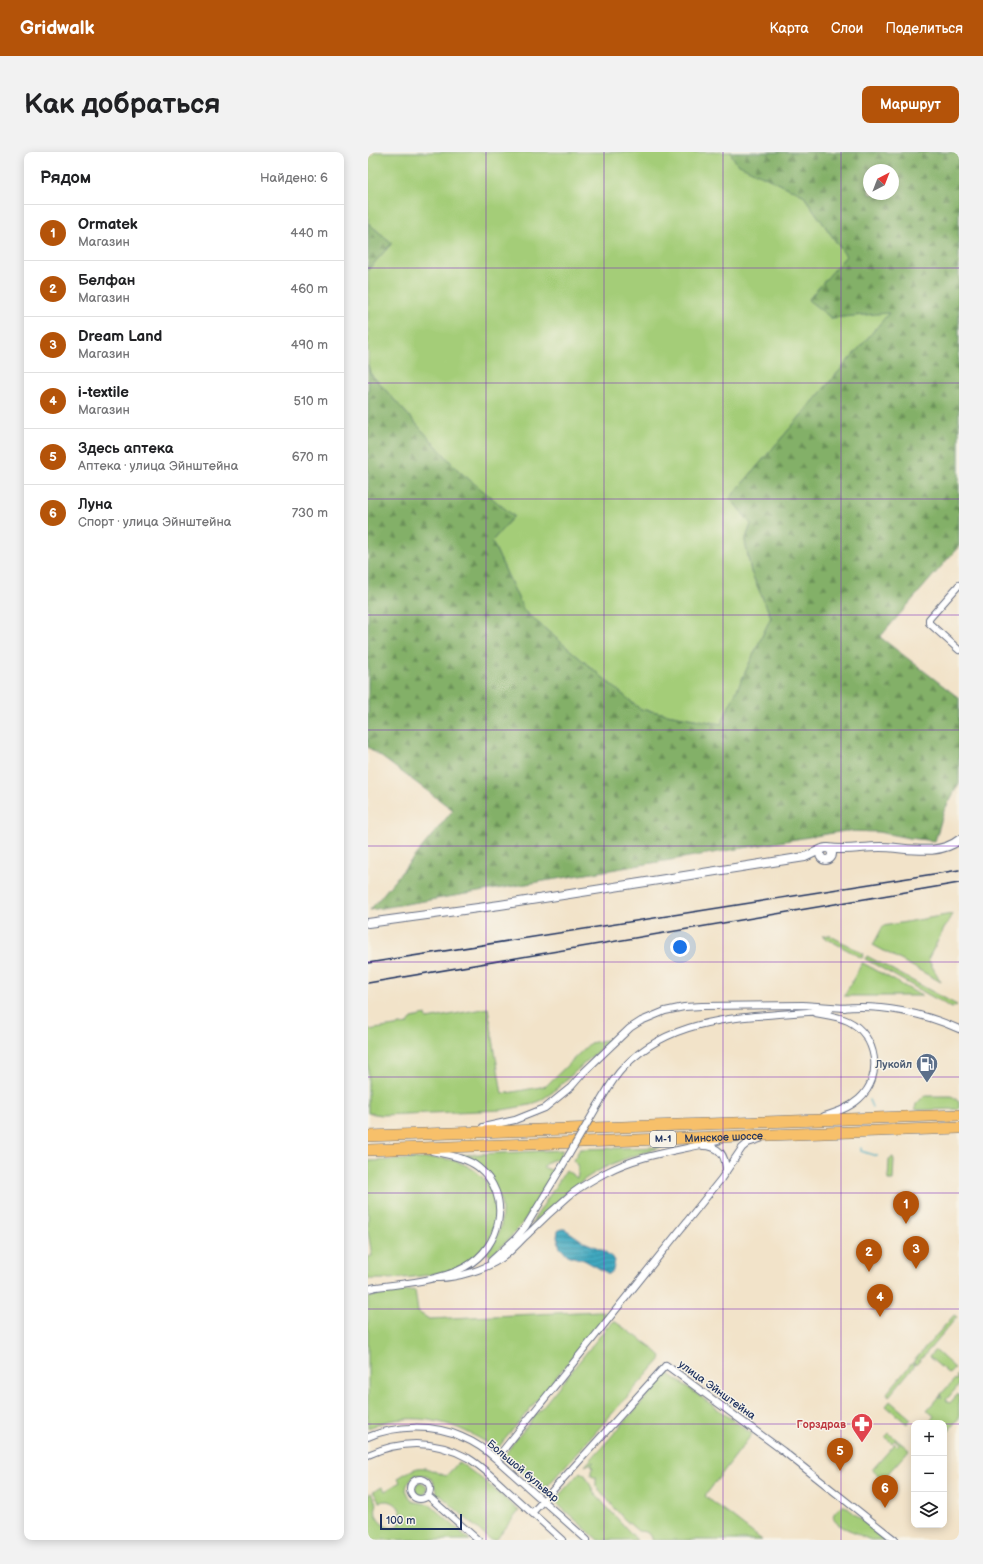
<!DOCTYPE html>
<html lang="ru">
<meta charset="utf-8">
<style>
body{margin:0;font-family:"Balsamiq Sans",sans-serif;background:#f2f2f2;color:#202124}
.controls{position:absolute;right:12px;bottom:12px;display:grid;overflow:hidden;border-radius:8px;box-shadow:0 2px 10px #0003}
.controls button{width:36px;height:36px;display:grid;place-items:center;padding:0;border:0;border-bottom:1px solid #e0e0e0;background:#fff;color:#202124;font:20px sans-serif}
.compass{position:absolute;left:495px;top:12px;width:36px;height:36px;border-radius:50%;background:#fff;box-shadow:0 2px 10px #0003;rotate:42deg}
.scale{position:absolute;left:12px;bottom:10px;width:82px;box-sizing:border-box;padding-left:4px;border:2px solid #1b2f5e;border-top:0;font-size:11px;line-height:14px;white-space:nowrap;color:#1b2f5e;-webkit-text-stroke:3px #f7f3e8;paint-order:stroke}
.you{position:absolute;left:312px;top:795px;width:14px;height:14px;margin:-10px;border:3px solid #fff;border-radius:50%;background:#1a73e8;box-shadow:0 0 0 6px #1a73e833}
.badge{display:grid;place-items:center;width:26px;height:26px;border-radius:50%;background:#b45309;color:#fff;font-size:13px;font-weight:700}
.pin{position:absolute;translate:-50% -33px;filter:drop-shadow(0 1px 2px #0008)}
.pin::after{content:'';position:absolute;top:21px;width:14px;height:12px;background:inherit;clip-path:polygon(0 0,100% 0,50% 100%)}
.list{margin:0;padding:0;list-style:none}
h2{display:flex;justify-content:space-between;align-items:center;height:52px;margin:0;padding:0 16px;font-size:17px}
h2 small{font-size:13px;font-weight:400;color:#757577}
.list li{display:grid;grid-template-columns:26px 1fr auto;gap:12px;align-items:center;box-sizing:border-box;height:56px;padding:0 16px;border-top:1px solid #e0e0e0}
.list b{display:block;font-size:15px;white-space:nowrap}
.list p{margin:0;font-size:13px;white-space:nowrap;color:#757577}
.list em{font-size:13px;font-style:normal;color:#757577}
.icon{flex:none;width:22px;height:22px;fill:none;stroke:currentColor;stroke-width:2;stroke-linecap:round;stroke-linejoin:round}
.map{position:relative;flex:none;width:591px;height:1388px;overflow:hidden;border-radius:8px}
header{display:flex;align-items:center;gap:24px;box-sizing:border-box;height:56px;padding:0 20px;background:#b45309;color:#fff}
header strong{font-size:19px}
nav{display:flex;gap:22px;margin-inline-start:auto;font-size:14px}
.intro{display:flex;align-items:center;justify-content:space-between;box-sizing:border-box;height:96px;padding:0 24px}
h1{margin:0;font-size:28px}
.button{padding:10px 18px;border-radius:8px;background:#b45309;color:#fff;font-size:14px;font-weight:700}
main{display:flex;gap:24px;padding:0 24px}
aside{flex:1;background:#fff;border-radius:8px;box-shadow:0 2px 10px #0003}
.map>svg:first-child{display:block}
.green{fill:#a4cd78;stroke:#607e6b}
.forest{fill:url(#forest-firs);stroke:#4f7063;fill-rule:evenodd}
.water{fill:url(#water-rules);stroke:#2d6c8e}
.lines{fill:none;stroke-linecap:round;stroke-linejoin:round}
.stream{stroke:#3fa8bf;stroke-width:1.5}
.minor-casing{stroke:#666e83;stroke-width:8}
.tertiary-casing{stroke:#666e83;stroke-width:10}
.trunk-casing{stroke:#666e83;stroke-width:12}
.minor{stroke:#fff;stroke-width:6}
.tertiary{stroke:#fff;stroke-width:8}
.trunk{stroke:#f7c06b;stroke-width:11}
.rail{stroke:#1b2f5e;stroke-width:1.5}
.minor-bridge-casing{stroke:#666e83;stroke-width:8;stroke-linecap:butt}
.minor-bridge{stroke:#fff;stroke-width:6}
.grid{fill:none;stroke:#7b2cbf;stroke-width:1;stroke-opacity:0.55}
.labels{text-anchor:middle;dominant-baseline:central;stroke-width:3;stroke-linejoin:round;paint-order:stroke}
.shield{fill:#f7f3e8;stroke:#5d6a87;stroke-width:1}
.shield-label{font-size:10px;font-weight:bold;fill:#1b2f5e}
.service-label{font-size:11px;font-weight:bold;fill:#4e5e75;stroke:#f7f3e8;text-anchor:end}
.street-label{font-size:11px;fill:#1b2f5e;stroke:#f7f3e8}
.health-label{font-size:11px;font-weight:bold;fill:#be3a42;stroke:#f7f3e8;text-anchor:end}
</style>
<header>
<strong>Gridwalk</strong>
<nav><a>Карта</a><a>Слои</a><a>Поделиться</a></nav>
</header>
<div class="intro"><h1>Как добраться</h1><a class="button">Маршрут</a></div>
<main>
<aside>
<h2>Рядом<small>Найдено: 6</small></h2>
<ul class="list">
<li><span class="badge">1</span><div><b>Ormatek</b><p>Магазин</p></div><em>440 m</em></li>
<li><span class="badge">2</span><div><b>Белфан</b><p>Магазин</p></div><em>460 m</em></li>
<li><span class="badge">3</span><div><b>Dream Land</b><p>Магазин</p></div><em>490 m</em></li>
<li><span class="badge">4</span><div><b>i-textile</b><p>Магазин</p></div><em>510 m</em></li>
<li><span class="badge">5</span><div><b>Здесь аптека</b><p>Аптека · улица Эйнштейна</p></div><em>670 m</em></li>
<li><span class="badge">6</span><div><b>Луна</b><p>Спорт · улица Эйнштейна</p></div><em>730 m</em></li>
</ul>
</aside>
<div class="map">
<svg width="591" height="1388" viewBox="0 0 591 1388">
<defs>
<pattern id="forest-firs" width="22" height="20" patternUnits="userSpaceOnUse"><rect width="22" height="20" fill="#83b068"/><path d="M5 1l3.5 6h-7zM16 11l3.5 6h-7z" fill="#6a9059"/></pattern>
<pattern id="water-rules" width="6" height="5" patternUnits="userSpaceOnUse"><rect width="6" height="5" fill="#3fa8bf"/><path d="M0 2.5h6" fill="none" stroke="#34899e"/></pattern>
</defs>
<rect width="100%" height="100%" fill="#f7f3e8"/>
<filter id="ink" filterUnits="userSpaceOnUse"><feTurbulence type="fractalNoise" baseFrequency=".025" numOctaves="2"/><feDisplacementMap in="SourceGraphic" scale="8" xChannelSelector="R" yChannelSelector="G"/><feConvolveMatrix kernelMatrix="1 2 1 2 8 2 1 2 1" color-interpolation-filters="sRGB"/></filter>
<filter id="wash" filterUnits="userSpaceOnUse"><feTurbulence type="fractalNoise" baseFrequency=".012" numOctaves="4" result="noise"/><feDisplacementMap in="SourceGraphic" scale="16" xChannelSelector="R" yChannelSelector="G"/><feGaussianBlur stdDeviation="0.9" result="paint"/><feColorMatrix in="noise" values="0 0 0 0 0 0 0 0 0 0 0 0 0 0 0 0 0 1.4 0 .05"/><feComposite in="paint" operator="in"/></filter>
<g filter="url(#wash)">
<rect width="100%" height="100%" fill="#f2e3c9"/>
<!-- green -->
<path class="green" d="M7,0H362L370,12L435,43L478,104L441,148L463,166L522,160L362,346L383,372L377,389L383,420L403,465L353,572L272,557L156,459L124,389L145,364L91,319L2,221L0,213V118L24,91L0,71V8Z
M584,762L560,807L573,830L505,793L515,774Z
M461,783L496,802L494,806L454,784Z
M499,804L589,853L584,856L497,807Z
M494,811H495L554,844H476Z
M120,856L134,942L178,934L222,891L243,887L185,940L173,948L162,953L134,958L14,963L0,961V878L40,872L44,866L58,863L59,867Z
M556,944H584L591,950V957L550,958L547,957L548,952Z
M294,995C268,1003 243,1010 220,1025C200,1038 182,1057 163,1072L198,1018L209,1026C211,1018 211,1014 205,1008L212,997Z
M195,998L190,1007C184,1008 179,1009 175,1015L185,1019C170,1050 150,1083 122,1104L119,1101L128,1088L133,1073L134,1059L133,1049L118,1021L90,1003Z
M525,1005L526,1008L525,1028H520L521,1007Z
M70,1006C102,1008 130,1029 128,1064C128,1068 126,1074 125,1078C122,1089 114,1102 104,1108C81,1124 28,1128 0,1127V1105L4,1104L0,1080V1009Z
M47,1138L50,1160L61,1167L232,1159L236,1160L239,1163L129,1297C95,1275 62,1261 21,1269C14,1270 7,1274 0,1276V1146L16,1141Z
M586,1163L589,1165L548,1213L545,1210Z
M246,1169L282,1194L293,1204L292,1208L175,1339L136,1304L146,1290L239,1175Z
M567,1198L587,1216L581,1222L561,1205Z
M544,1211L547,1213L521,1244L519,1241Z
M300,1221L384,1282L337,1344L394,1388H284V1385L278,1380L270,1379L255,1366L228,1334V1326L223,1324V1319L225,1315L223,1313L226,1310L217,1314Z
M591,1221V1233L578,1248L582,1251L590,1242L591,1243V1266L579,1280L576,1277V1271H561L566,1264L559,1258L571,1244L573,1246L574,1245L572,1243L587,1227L589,1228L590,1227L588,1225Z
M522,1249L543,1267L539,1272L518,1254Z
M521,1281L541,1298L515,1327L504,1318L526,1293V1291L529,1294L531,1292L527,1288L524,1291L517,1285Z
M91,1310L114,1327L151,1359L128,1388H122L71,1342L69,1343L65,1328L56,1323H48L44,1325L39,1333L38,1338L42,1346L47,1350L61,1352L102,1388H0V1343L3,1341L9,1352C0,1373 36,1388 33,1362C31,1351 21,1347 12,1350L5,1340L14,1335L17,1339L32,1330L30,1326C55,1311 52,1314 78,1324Z
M212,1320L217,1323L227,1342L269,1388H230L186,1349Z
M47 1337a6 6 0 1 1 12 0a6 6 0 1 1-12 0Z
M474,1354H477L519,1388C514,1388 508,1388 503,1388C497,1386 491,1383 486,1380C473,1375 454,1367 474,1354Z"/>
<!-- forest -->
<path class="forest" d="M362,0H591V394L512,485L591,546V631L576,659L567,689L541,686L510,680L477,679L2,758L85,658L0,595V213L2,221L91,319L146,364L124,389L156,459L272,557L353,572L403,465L383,420L377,389L383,372L362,346L521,161L463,166L440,148L478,104L435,43L369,12ZM501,18H525V42H501Z
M0,71L24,91L0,118Z"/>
<!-- water -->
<path class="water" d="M193,1077H197L216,1090L235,1098L247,1108L245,1119L241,1122L216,1108L201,1104L192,1096L189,1085L190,1079Z"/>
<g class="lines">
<!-- stream -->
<path class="stream" d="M501,948L504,955
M493,996V999L509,1004"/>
</g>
</g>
<g filter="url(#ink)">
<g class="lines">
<!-- minor casing -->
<g class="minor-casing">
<path id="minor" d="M591,433L561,467V471L591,498
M474,856C512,852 556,861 591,877
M447,861C458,863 470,864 480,869C509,883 516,925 491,947C481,956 469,960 456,964
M230,953C238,940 245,926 256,915C309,859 391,866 461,858
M115,975L147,968L177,956L203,935L216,920L262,876L273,869L297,859L316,855L334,854L435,853L477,856
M335,994C352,994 358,1004 358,1020
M123,1109L148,1086L158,1074L192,1018
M68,1126C88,1127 118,1117 134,1106C144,1099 152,1089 161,1081C174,1068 187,1056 201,1044C211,1035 224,1028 237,1021C272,1002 311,999 350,989
M0,1137L8,1135C35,1132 74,1128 97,1115C134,1095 145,1043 110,1015C97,1005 79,1003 64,999
M0,1285C28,1273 66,1272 94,1285C106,1290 118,1298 128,1307L219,1388
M0,1303C33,1288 67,1288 100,1306C115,1315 129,1329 142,1341C159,1357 177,1372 194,1388
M128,1307L353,1027L374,996L380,991L392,987
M42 1337a10 10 0 1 1 20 0a10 10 0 1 1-20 0Z
M60,1344L110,1388
M164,1361L298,1213L415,1299L527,1388"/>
</g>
<!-- tertiary casing -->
<g class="tertiary-casing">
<path id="tertiary" d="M460,696C480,699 493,695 512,695C537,695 570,705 591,688
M452 702a6 6 0 1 1 12 0a6 6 0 1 1-12 0Z
M0,771L132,753L437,705L454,697"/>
</g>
<!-- trunk casing -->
<g class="trunk-casing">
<g id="trunk">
<path d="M0,984L591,963"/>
<path id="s1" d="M0,998L591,976"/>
</g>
</g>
<!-- minor -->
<use href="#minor" class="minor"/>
<!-- tertiary -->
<use href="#tertiary" class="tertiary"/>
<!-- trunk -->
<use href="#trunk" class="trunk"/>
<!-- rail -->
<path class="rail" d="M0,811L591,718
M0,831L591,731"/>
<!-- minor-bridge casing -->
<g class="minor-bridge-casing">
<path id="minor-bridge" d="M192,1018L230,953"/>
</g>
<!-- minor-bridge -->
<use href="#minor-bridge" class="minor-bridge"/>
</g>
</g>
<!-- grid -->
<path class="grid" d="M118,0V1388M236,0V1388M355,0V1388M473,0V1388M0,116H591M0,231H591M0,347H591M0,463H591M0,578H591M0,694H591M0,810H591M0,925H591M0,1041H591M0,1157H591M0,1272H546M576,1272H591"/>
<!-- icons -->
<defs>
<g id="fuel-pin" transform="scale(1.15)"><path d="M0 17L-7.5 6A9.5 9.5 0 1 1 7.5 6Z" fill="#5c6f8a" stroke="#f7f3e8"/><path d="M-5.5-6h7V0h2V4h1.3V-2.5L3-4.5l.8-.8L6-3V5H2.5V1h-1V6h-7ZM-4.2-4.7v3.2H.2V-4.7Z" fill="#fff"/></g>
<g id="pharmacy-pin" transform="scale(1.15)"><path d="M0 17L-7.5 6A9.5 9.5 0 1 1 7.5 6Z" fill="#e0444e" stroke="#f7f3e8"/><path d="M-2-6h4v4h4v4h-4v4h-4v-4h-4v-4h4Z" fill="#fff"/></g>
</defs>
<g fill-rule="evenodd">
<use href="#fuel-pin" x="559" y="912"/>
<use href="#pharmacy-pin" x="494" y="1272"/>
</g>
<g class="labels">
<!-- shield labels -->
<rect class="shield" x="282" y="979" width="26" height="16" rx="3"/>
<g class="shield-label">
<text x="295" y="987">М-1</text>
</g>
<!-- service labels -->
<g class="service-label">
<text x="544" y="912">Лукойл</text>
</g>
<!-- street labels -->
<g class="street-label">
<text stroke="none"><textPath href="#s1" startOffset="356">Минское шоссе</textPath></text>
<text transform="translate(349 1238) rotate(36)">улица Эйнштейна</text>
<text transform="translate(155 1319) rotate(40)">Большой бульвар</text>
</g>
<!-- health labels -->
<g class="health-label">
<text x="478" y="1272">Горздрав</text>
</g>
</g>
</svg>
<div class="controls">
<button>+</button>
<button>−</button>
<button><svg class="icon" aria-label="layers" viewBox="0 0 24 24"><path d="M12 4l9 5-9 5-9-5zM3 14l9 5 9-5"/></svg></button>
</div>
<svg class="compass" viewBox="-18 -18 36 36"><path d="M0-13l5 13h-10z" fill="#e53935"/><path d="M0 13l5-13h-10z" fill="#757577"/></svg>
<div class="scale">100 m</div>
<div class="you"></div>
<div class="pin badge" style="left:538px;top:1072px">1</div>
<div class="pin badge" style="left:501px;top:1120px">2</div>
<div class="pin badge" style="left:548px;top:1117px">3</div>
<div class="pin badge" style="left:512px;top:1165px">4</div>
<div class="pin badge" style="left:472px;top:1319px">5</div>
<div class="pin badge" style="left:517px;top:1356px">6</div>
</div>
</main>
